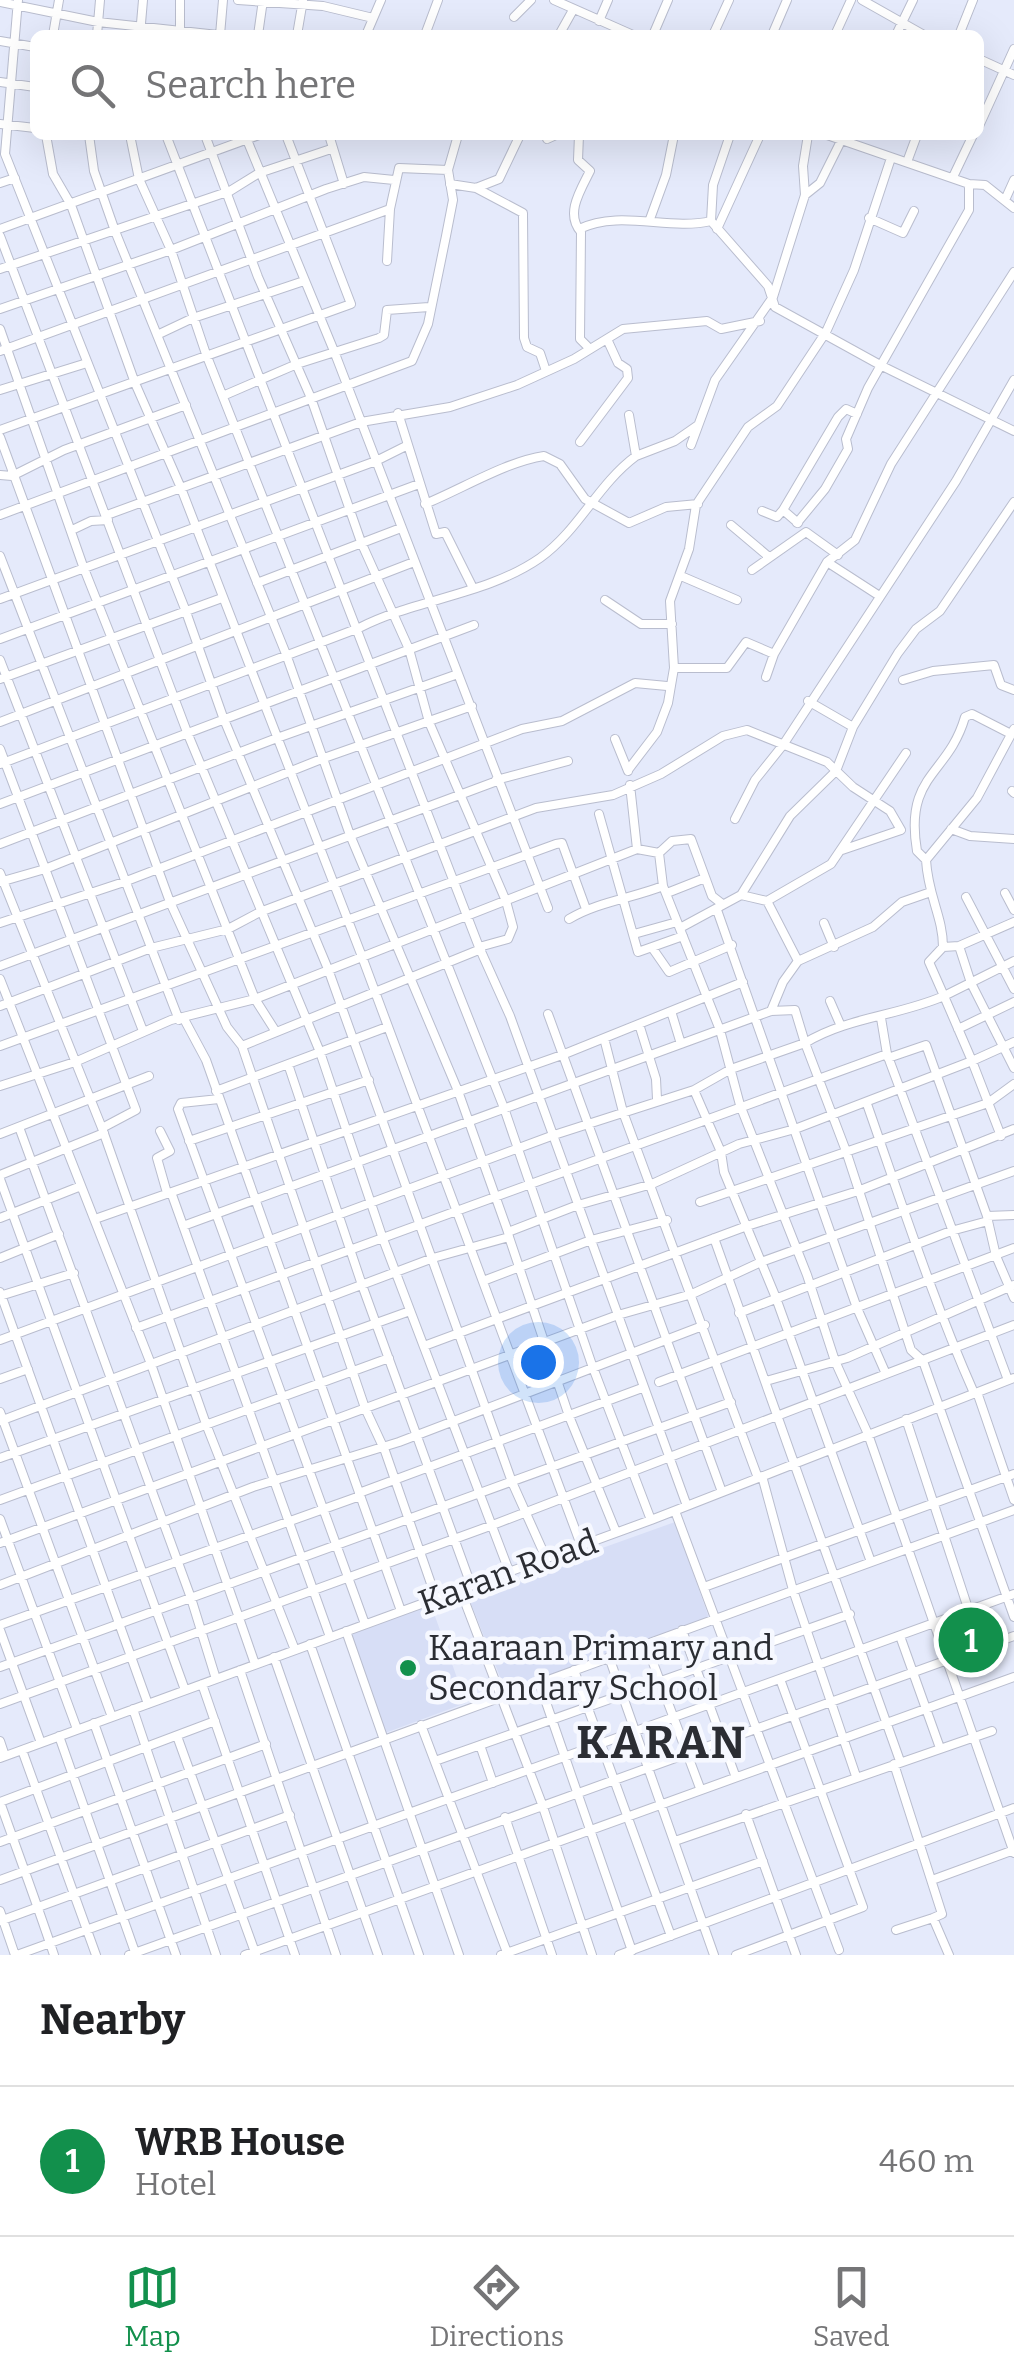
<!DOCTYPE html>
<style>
body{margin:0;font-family:Bitter,serif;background:#f6f6f6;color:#202124}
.you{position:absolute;left:538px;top:1362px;width:35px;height:35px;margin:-25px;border:8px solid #fff;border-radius:50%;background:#1a73e8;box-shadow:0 0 0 15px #1a73e833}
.badge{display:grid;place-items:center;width:65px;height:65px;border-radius:50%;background:#12904c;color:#fff;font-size:32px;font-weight:700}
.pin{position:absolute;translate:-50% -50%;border:5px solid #fff;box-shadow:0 2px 10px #0006}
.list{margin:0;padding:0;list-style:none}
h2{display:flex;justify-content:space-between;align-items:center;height:130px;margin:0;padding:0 40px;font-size:42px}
h2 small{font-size:32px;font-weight:400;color:#757577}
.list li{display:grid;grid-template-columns:65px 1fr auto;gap:30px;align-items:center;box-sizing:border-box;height:150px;padding:0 40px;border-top:2px solid #e0e0e0}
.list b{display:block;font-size:38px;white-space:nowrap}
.list p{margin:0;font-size:32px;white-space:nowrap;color:#757577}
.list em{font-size:32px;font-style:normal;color:#757577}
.icon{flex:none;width:55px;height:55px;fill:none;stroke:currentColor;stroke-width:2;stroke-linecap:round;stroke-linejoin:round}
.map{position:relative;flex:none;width:1014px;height:1955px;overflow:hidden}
.search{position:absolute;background:#fff;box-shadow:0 10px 40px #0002;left:30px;right:30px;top:30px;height:110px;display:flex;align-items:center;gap:25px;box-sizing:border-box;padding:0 35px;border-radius:15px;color:#757577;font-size:38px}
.sheet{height:280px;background:#fff}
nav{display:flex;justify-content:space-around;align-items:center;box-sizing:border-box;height:140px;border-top:2px solid #e0e0e0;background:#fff;font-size:28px;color:#757577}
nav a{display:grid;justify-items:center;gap:5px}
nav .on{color:#12904c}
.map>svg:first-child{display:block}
.built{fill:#d7def6}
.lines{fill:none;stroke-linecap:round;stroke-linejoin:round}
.minor-casing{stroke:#b9bdce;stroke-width:10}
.minor{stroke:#fff;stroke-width:8}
.poi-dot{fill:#12904c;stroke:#f6f8ff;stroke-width:4}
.labels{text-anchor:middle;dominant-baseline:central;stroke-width:9;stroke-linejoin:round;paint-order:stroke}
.street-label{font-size:35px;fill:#2b2d33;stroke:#f6f8ff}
.poi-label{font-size:35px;fill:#2b2d33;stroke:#f6f8ff;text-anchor:start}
.district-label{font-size:45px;font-weight:bold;letter-spacing:2.5px;fill:#2b2d33;stroke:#f6f8ff}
</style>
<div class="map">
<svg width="1014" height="1955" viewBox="0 0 1014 1955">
<rect width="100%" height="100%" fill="#e5eafb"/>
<!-- built -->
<path class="built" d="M675,1522L709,1618L506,1692L468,1596Z
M431,1605L466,1703L385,1733L348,1634Z"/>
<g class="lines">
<!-- minor casing -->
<g class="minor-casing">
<path id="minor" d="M18,0L5,154L185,609L223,717L328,969L512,1482L546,1558
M238,0L323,6L373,18
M554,0L633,35
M862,0L924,35
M0,2L98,22L218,35
M514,17L531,0
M599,21L608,0
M53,35L59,0
M97,35L100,0
M140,35L143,0
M180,35V0
M220,35L223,0
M258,35L263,0
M297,35L303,0
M366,35L381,0
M425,35L438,0
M559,35L573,10
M653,35L668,0
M713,35L729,0
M772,35L787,0
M835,35L851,0
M896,35L913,0
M959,35L973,0
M0,41L35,47
M979,59L1014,75
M0,82L35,87
M0,124L35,128
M979,126L1014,49
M46,135L53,174L71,205L135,383L181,488L361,954L581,1545
M89,135L94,171L115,231L286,654L350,835L458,1091L508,1232
M130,135L139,179L171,250L206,354L504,1108L592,1365L651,1520
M166,135L479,947L510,1016L687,1506
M205,135L258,277L311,398L361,542L409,649L429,722L506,901L513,927L508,939L479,947
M245,135L334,351L548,908
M329,135L344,184
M579,135L578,160L590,171C580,191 565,214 581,232L580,339L590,349
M827,135L969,184L985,185L1014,208
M547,139L556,135
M907,162L917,135
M953,177L973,135
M0,183L15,178
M450,184L476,188L499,179L520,135
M476,188L523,213L524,338L527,347L540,353L546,371
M805,195L820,183L840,143L850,135
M1005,200L1014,180
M869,218L903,233L914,211
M650,219L666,175L674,135
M711,221L713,185L730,135
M0,229L259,135
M579,229C621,209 668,231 711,221L768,286L775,307L882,366L1014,431
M717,229L760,135
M0,236L187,732L320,1052L383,1239L509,1571
M387,261L390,209
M0,269L230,191L259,173L331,149
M0,309L171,250L326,189L364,177L394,180
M0,329L83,566L255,999L276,1032
M157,335L193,318L304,281
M0,351L390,209L399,168L448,170
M0,390L87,363
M225,395L297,364L379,338L384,335L387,310L429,307
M398,413L436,534L445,532L473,588
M0,430L351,304L286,135
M0,437L170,902L227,1027L242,1046L365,1408L385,1451L436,1598
M580,442L628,378L627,369L618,363L607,339
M691,445L715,380L773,297L805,195L803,166L808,135
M636,456L675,441L698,425
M0,475L12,476L64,450L186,405
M425,504C462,489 505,462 544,456L560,464L585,499L629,523L666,507L698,504
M783,510L838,417L846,409L857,414
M762,511L777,517L783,510L798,523
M0,515L412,361L428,324L446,236L453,200L448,170L458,135
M107,515L361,422L450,407L517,385L574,359L623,329L707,321L721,329L760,321
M797,523L825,489L848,449L846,439L868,388L969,210V184
M731,525L769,557
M72,530L91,521L108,520
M0,556L179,1020
M827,562L878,595
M752,570L806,532L838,555
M681,576L737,600
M257,583L401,528
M0,599L376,461L408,445
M605,600L641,624H672
M0,639L419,484
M0,660L143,1031
M674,668H727L746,642L774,654
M766,677L774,654L827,562L855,540L891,464L1014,272
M0,679L222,598
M903,680L933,671L994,665L1001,685L1014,690
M808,701L853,727
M0,722L414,562
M615,739L628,771
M0,749L136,1110L102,1128
M0,764L359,628C415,599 487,595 540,558C580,529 597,485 636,456L629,415
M628,770L657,732L668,703L674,668L670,601L689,549L696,505L748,427L777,406L826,332L854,270L891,158
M496,780L568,761
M630,785L637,849
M1012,791L1014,793
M0,804L474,625
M599,814L638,952L683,936
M735,819L755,780L783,745L956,481L1014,380
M951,829L970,836L1014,839
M0,844L277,738L455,675
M659,853L663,886L720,1030L740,1105L807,1275L835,1361L868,1434L1014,1853
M659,853L672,841L691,839L712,896L721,903
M926,860L917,851C904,774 948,776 965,717L972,714L1011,734
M0,873L102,1128L206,1424L295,1650
M0,882L45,869L324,758L472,706
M667,893L705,878
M1005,893L1014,910
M741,895L790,816L836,771L853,727L898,653L916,629L940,611L1014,502
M966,897L1014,989
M767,901L798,961L873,927L902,902L928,893
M717,910L857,1308L886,1374
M569,919C597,902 633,898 663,886
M1014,922L959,946L943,947L929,962L944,996L1014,961
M0,923L124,882L522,729L562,721L635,683L667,686
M824,923L834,947
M680,928L741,895L767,901L831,864L906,753
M634,934L677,922
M959,946L971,983L1014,1068
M943,947C943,917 928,896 926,860L977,798L1014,729
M653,949L669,972L732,945
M0,966L497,781
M0,979L151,1364L255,1664
M830,1001L840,1024
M0,1006L151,948L228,929L260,912L536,808L613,795L661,774L723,736L747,730L827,762L853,787L890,811L901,830L842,850
M671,1011L681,1044
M771,1011L783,982L798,961
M548,1014L722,1492
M881,1018L887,1054L1008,1380
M184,1019L206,1060L401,1611
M639,1024L656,1079L657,1099
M958,1029L1014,1002
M604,1038L623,1112L758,1478
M0,1046L556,844L562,843L586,909
M242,1046L481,949
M888,1058L926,1045L987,1216
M288,1064L362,1285L471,1585
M0,1086L75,1062L171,1020L255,999L637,849L659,853
M694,1090L721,1152L724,1172L776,1298L871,1562
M216,1091L387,1027
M219,1099L181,1103L178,1109L365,1624
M867,1104C901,1201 932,1298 974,1393
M19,1127L191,1598L216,1679
M160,1131L170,1151L157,1158L167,1193
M0,1134L149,1076
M189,1141L369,1080
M0,1175L104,1133
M0,1179L185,1690
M171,1192L330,1637
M700,1202L988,1103L1014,1084
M0,1218L81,1186
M95,1219L562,1055L743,982
M988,1221L996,1256L1014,1298
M183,1226L771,1011L795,1010L805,1043C848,1017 898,1016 944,996L972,1061L1014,1042
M509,1237L569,1416L616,1532
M714,1238L900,1761
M0,1258L59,1234
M483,1281L591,1240L667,1220
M0,1292L148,1704
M0,1296L74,1273
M739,1313L951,1231L988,1221L987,1216L1014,1215
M136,1328L887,1054
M0,1340L554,1135L694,1090L731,1069L805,1043L846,1151L911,1350L923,1361L1014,1617
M424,1346L747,1226L858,1191L1014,1129
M0,1379L28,1369
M766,1381L847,1358L1014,1285
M659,1382L1014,1248
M977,1392L1014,1500
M0,1412L112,1717
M906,1419L981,1648
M0,1421L433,1258L509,1237L508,1232L578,1205L652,1184L739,1144L795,1129L972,1061L1001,1136
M0,1458L410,1311
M762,1476L793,1590L856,1776
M359,1493L642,1388
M0,1500L389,1358
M675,1511L839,1950
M0,1519L77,1729
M0,1543L618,1315L692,1294L761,1262L1014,1171
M0,1585L253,1487L399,1442L705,1325
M704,1587L1014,1474
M460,1589L542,1804L592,1955
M0,1625L360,1496
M0,1630L41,1743
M682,1630L735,1775
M346,1631L459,1955
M900,1636L940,1748
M310,1644L419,1955
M646,1644L700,1788
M274,1657L378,1955
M609,1657L714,1955
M0,1667L731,1402
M240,1670L336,1955
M574,1670L671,1936
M539,1682L632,1951
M202,1684L295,1955
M0,1704L490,1526L1014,1325
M133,1709L216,1955
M94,1723L176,1955
M421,1725L508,1955
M59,1736L136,1955
M177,1736L256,1955
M0,1741L5,1756
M480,1745L493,1783
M22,1750L96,1955
M0,1758L651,1520L1014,1378
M435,1761L850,1614
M894,1764L942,1914L933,1918L949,1955
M746,1814L796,1955
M505,1817L552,1955
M675,1841L992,1731
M0,1842L266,1744
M0,1880L1014,1510
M932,1880L1014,1850
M0,1911L15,1955
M0,1921L290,1815
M896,1930L933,1918
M17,1955L1014,1594
M54,1955C37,1904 18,1853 0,1802L215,1721
M129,1955L1014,1636
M245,1955L1014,1677
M501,1955L763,1861
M619,1955L1014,1808
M736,1955L863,1907L780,1679"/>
</g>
<!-- minor -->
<use href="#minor" class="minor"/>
</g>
<!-- markers -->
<circle class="poi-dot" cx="408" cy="1668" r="10"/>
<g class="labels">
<!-- street labels -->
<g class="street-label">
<text transform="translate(508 1572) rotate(-20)">Karan Road</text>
</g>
<!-- poi labels -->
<g class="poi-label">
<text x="428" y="1648">Kaaraan Primary and<tspan x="428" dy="40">Secondary School</tspan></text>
</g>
<!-- district labels -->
<g class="district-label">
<text x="662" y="1743">KARAN</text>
</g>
</g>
</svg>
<div class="you"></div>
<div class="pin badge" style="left:971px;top:1640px">1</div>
<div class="search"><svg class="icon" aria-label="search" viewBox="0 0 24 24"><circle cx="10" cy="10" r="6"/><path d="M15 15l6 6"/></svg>Search here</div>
</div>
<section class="sheet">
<h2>Nearby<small></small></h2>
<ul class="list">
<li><span class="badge">1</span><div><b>WRB House</b><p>Hotel</p></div><em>460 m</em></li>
</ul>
</section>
<nav>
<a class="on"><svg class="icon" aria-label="map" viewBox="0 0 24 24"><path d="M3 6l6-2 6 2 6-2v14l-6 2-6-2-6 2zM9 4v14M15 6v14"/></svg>Map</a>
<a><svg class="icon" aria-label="directions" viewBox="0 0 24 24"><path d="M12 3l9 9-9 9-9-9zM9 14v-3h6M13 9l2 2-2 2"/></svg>Directions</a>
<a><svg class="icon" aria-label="saved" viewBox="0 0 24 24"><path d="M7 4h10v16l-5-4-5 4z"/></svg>Saved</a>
</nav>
